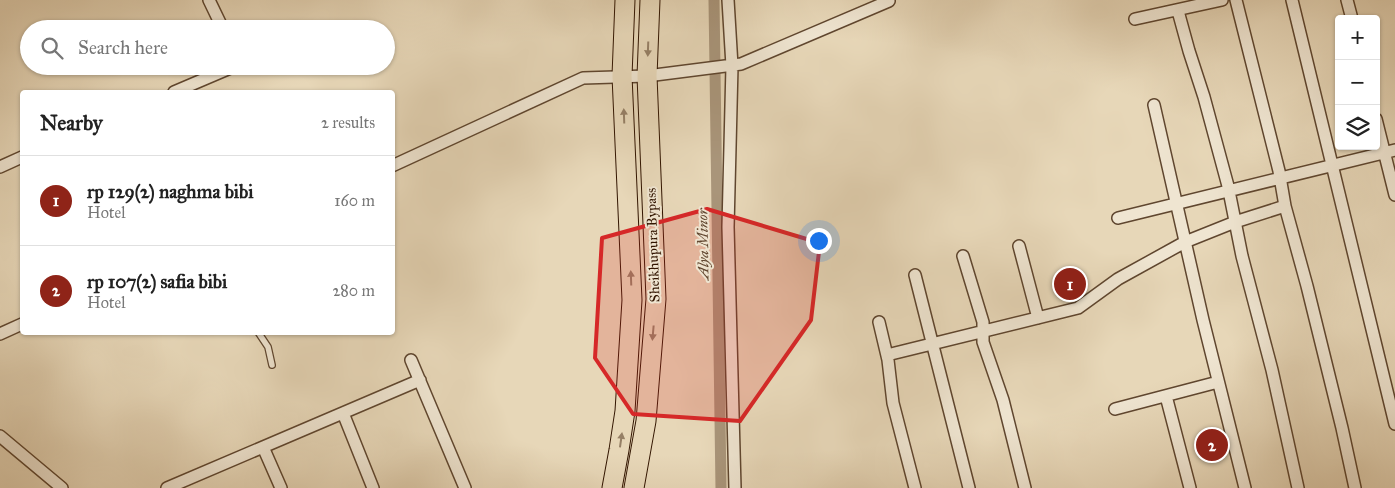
<!DOCTYPE html>
<meta charset="utf-8">
<style>
body{margin:0;font-family:"IM FELL Great Primer",serif;background:#f6f6f6;color:#222}
.controls{position:absolute;right:15px;top:15px;display:grid;overflow:hidden;border-radius:5px;box-shadow:0 1px 4px #0004}
.controls button{width:45px;height:45px;display:grid;place-items:center;padding:0;border:0;border-bottom:1px solid #e0e0e0;background:#fff;color:#222;font:25px sans-serif}
.you{position:absolute;left:818px;top:240px;width:18px;height:18px;margin:-12px;border:4px solid #fff;border-radius:50%;background:#1a73e8;box-shadow:0 0 0 8px #1a73e833}
.badge{display:grid;place-items:center;width:32px;height:32px;border-radius:50%;background:#8f2418;color:#fff;font-size:16px;font-weight:700}
.pin{position:absolute;translate:-50% -50%;border:2px solid #fff;box-shadow:0 1px 5px #0006}
.list{margin:0;padding:0;list-style:none}
h2{display:flex;justify-content:space-between;align-items:center;height:65px;margin:0;padding:0 20px;font-size:21px}
h2 small{font-size:16px;font-weight:400;color:#767676}
.list li{display:grid;grid-template-columns:32px 1fr auto;gap:15px;align-items:center;box-sizing:border-box;height:90px;padding:0 20px;border-top:1px solid #e0e0e0}
.list b{display:block;font-size:19px;white-space:nowrap}
.list p{margin:0;font-size:16px;white-space:nowrap;color:#767676}
.list em{font-size:16px;font-style:normal;color:#767676}
.icon{flex:none;width:28px;height:28px;fill:none;stroke:currentColor;stroke-width:2;stroke-linecap:round;stroke-linejoin:round}
.map{position:relative;flex:none;width:1395px;height:488px;overflow:hidden}
.search{position:absolute;background:#fff;box-shadow:0 1px 4px #0004;left:20px;top:20px;width:375px;height:55px;display:flex;align-items:center;gap:12px;box-sizing:border-box;padding:0 18px;border-radius:28px;color:#767676;font-size:19px}
.panel{position:absolute;background:#fff;box-shadow:0 1px 4px #0004;left:20px;top:90px;width:375px;height:245px;border-radius:5px}
.map>svg:first-child{display:block}
.lines{fill:none;stroke-linecap:round;stroke-linejoin:round}
.canal{stroke:#a9957a;stroke-width:11}
.service-casing{stroke:#5f462f;stroke-width:8}
.minor-casing{stroke:#5f462f;stroke-width:14}
.trunk-casing{stroke:#321501;stroke-width:21}
.service{stroke:#efe5d1;stroke-width:5.5}
.minor{stroke:#efe5d1;stroke-width:11}
.trunk{stroke:#e7d7b8;stroke-width:19}
.oneway{fill:#968066}
.marked{fill:#d62828;fill-opacity:0.2;stroke:#d62828;stroke-width:4;stroke-linejoin:round}
.labels{text-anchor:middle;dominant-baseline:central;stroke-width:4;stroke-linejoin:round;paint-order:stroke}
.street-label{font-size:14px;fill:#321501;stroke:#efe5d1}
.water-label{font-size:15px;font-style:italic;fill:#624831;stroke:#efe5d1}
</style>
<div class="map">
<svg width="1395" height="488" viewBox="0 0 1395 488">
<rect width="100%" height="100%" fill="#e7d7b8"/>
<filter id="stains"><feTurbulence type="fractalNoise" baseFrequency=".004" numOctaves="4"/><feColorMatrix values="0 0 0 0 .2 0 0 0 0 .09 0 0 0 0 .02 0 0 0 .5 -.17"/></filter>
<radialGradient id="worn" r=".72"><stop offset=".6" stop-color="#630" stop-opacity="0"/><stop offset="1" stop-color="#630" stop-opacity=".3"/></radialGradient>
<g class="lines">
<!-- canal -->
<path class="canal" d="M714,0L721,488"/>
<!-- service casing -->
<g class="service-casing">
<path id="service" d="M258,332L268,347L272,365"/>
</g>
<!-- minor casing -->
<g class="minor-casing">
<path id="minor" d="M209,0L223,29
M728,0L732,66L728,227L735,488
M1236,0L1279,171L1285,206L1307,286L1342,428L1355,488
M1292,0L1395,424
M1347,0L1352,19
M1178,11L1189,51L1204,97L1228,186L1242,256L1272,370L1298,488
M1135,19L1222,0
M174,92L235,66
M1154,105L1203,320L1245,488
M1376,119L1395,195
M392,166L583,78L647,76L741,64L889,1
M0,167L22,157
M1118,218L1395,150
M1019,246L1038,318
M963,256L983,322V342L1003,400L1025,488
M915,275L969,488
M879,322L888,360L893,403L915,488
M0,334L22,324
M887,355L1078,308L1118,279L1185,242L1235,222L1285,206
M411,360L465,488
M1166,396L1190,488
M1115,409L1218,382
M343,413L373,488
M0,436L62,488
M263,447L281,488
M167,488L420,380"/>
</g>
<!-- trunk casing -->
<g class="trunk-casing">
<path id="trunk" d="M612,488L619,450L625,411L632,300L622,76L625,0
M634,488L646,421L656,299L647,76L650,0"/>
</g>
<!-- service -->
<use href="#service" class="service"/>
<!-- minor -->
<use href="#minor" class="minor"/>
<!-- trunk -->
<use href="#trunk" class="trunk"/>
</g>
<!-- one-way arrows -->
<defs><path id="oneway-solid" d="M-6-.8H1V-3.2L6.5 0L1 3.2V.8H-6Z" transform="scale(1.25)"/></defs>
<g class="oneway">
<use href="#oneway-solid" transform="translate(648 49) rotate(92)"/>
<use href="#oneway-solid" transform="translate(624 116) rotate(-92)"/>
<use href="#oneway-solid" transform="translate(631 278) rotate(-92)"/>
<use href="#oneway-solid" transform="translate(653 333) rotate(95)"/>
<use href="#oneway-solid" transform="translate(621 440) rotate(-82)"/>
</g>
<!-- marked area -->
<path class="marked" d="M707,209L820,243L811,320L740,421L633,414L595,358L602,238Z"/>
<g class="labels">
<!-- street labels -->
<g class="street-label">
<text transform="translate(653 245) rotate(-92)">Sheikhupura Bypass</text>
</g>
<!-- water labels -->
<g class="water-label">
<text transform="translate(703 244) rotate(-91)">Alya Minor</text>
</g>
</g>
<rect width="100%" height="100%" filter="url(#stains)"/>
<rect width="100%" height="100%" fill="url(#worn)"/>
</svg>
<div class="controls">
<button>+</button>
<button>−</button>
<button><svg class="icon" aria-label="layers" viewBox="0 0 24 24"><path d="M12 4l9 5-9 5-9-5zM3 14l9 5 9-5"/></svg></button>
</div>
<div class="you"></div>
<div class="pin badge" style="left:1070px;top:284px">1</div>
<div class="pin badge" style="left:1212px;top:445px">2</div>
<div class="search"><svg class="icon" aria-label="search" viewBox="0 0 24 24"><circle cx="10" cy="10" r="6"/><path d="M15 15l6 6"/></svg>Search here</div>
<section class="panel">
<h2>Nearby<small>2 results</small></h2>
<ul class="list">
<li><span class="badge">1</span><div><b>rp 129(2) naghma bibi</b><p>Hotel</p></div><em>160 m</em></li>
<li><span class="badge">2</span><div><b>rp 107(2) safia bibi</b><p>Hotel</p></div><em>280 m</em></li>
</ul>
</section>
</div>
